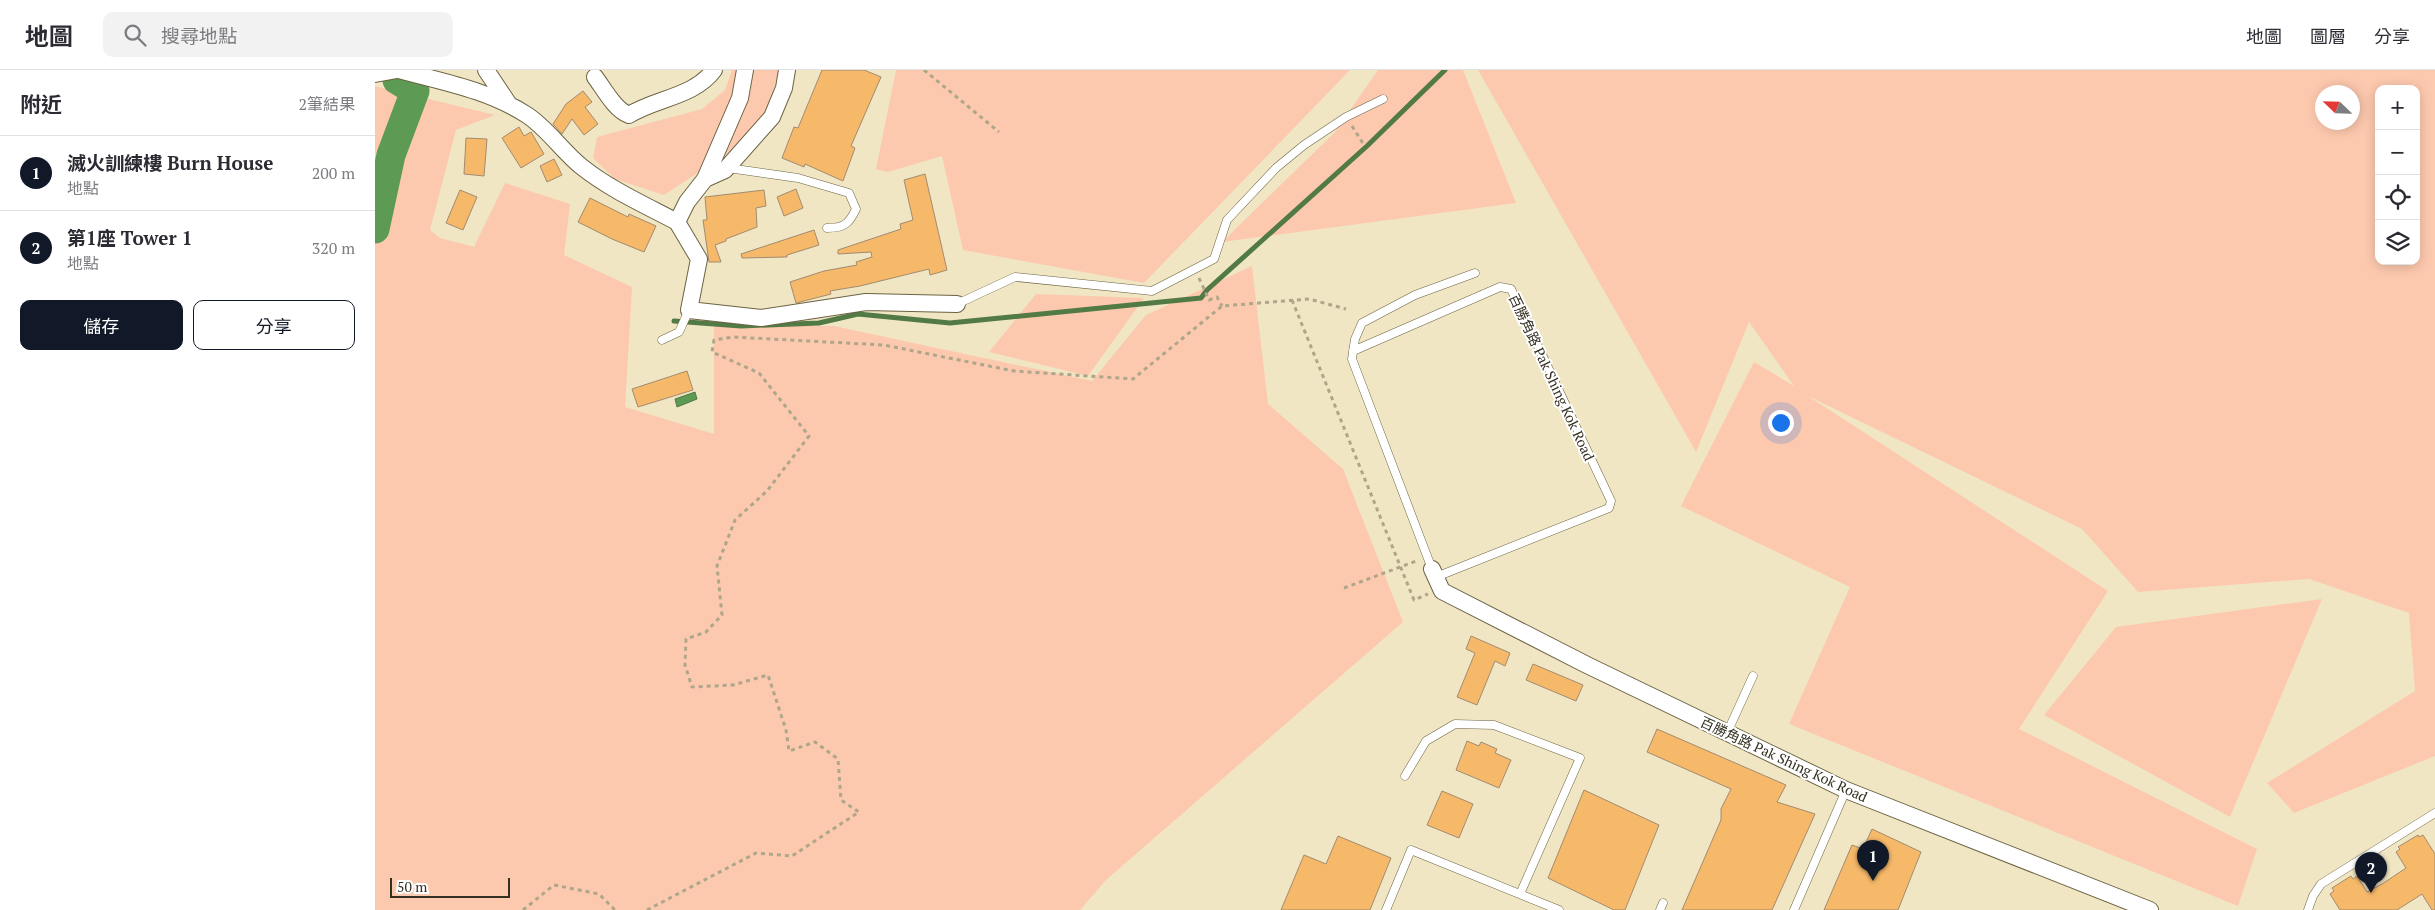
<!DOCTYPE html>
<html lang="zh-TW">
<meta charset="utf-8">
<style>
body{margin:0;font-family:"PT Serif","Noto Sans TC",serif;background:#f2f2f3;color:#2b2b33}
.controls{position:absolute;right:15px;top:15px;display:grid;overflow:hidden;border-radius:10px;box-shadow:0 2px 12px #0003}
.controls button{width:45px;height:45px;display:grid;place-items:center;padding:0;border:0;border-bottom:1px solid #e1e1e2;background:#fff;color:#2b2b33;font:25px sans-serif}
.compass{position:absolute;left:1940px;top:15px;width:45px;height:45px;border-radius:50%;background:#fff;box-shadow:0 2px 12px #0003;rotate:293deg}
.scale{position:absolute;left:15px;bottom:12px;width:120px;box-sizing:border-box;padding-left:5px;border:2px solid #343022;border-top:0;font-size:14px;line-height:18px;white-space:nowrap;color:#343022;-webkit-text-stroke:4px #fff;paint-order:stroke}
.you{position:absolute;left:1405px;top:352px;width:18px;height:18px;margin:-12px;border:4px solid #fff;border-radius:50%;background:#1a73e8;box-shadow:0 0 0 8px #1a73e833}
.badge{display:grid;place-items:center;width:32px;height:32px;border-radius:50%;background:#111827;color:#fff;font-size:16px;font-weight:700}
.pin{position:absolute;translate:-50% -41px;filter:drop-shadow(0 1px 2px #0008)}
.pin::after{content:'';position:absolute;top:26px;width:18px;height:15px;background:inherit;clip-path:polygon(0 0,100% 0,50% 100%)}
.list{margin:0;padding:0;list-style:none}
h2{display:flex;justify-content:space-between;align-items:center;height:65px;margin:0;padding:0 20px;font-size:21px}
h2 small{font-size:16px;font-weight:400;color:#7c7c81}
.list li{display:grid;grid-template-columns:32px 1fr auto;gap:15px;align-items:center;box-sizing:border-box;height:75px;padding:0 20px;border-top:1px solid #e1e1e2}
.list b{display:block;font-size:19px;white-space:nowrap}
.list p{margin:0;font-size:16px;white-space:nowrap;color:#7c7c81}
.list em{font-size:16px;font-style:normal;color:#7c7c81}
.actions{display:flex;gap:10px;padding:15px 20px}
.actions a{flex:1;padding:11px 0;border:1px solid #111827;border-radius:10px;text-align:center;font-size:18px;color:#111827}
.actions .main{background:#111827;color:#fff}
.icon{flex:none;width:28px;height:28px;fill:none;stroke:currentColor;stroke-width:2;stroke-linecap:round;stroke-linejoin:round}
.map{position:relative;flex:none;width:2060px;height:840px;overflow:hidden}
header{display:flex;align-items:center;gap:30px;box-sizing:border-box;height:70px;padding:0 25px;background:#fff;border-bottom:1px solid #e1e1e2}
header strong{font-size:24px}
nav{display:flex;gap:28px;margin-inline-start:auto;font-size:18px}
.search{width:350px;height:45px;background:#f2f2f3;display:flex;align-items:center;gap:12px;box-sizing:border-box;padding:0 18px;border-radius:10px;color:#7c7c81;font-size:19px}
main{display:flex}
aside{flex:1;background:#fff}
.map>svg:first-child{display:block}
.green{fill:#fdc9ae;fill-rule:evenodd}
.water{fill:#5d9a53;stroke:#517a44}
.lines{fill:none;stroke-linecap:round;stroke-linejoin:round}
.stream{stroke:#517a44;stroke-width:5}
.river{stroke:#5d9a53;stroke-width:29}
.building{fill:#f6b869;stroke:#a28b70}
.service-casing{stroke:#6c6344;stroke-width:9}
.minor-casing{stroke:#6c6344;stroke-width:18}
.path{stroke:#aea68a;stroke-width:3;stroke-dasharray:4 4;stroke-linecap:butt}
.service{stroke:#fff;stroke-width:8}
.minor{stroke:#fff;stroke-width:16}
.labels{text-anchor:middle;dominant-baseline:central;stroke-width:4;stroke-linejoin:round;paint-order:stroke}
.street-label{font-size:14px;fill:#343022;stroke:#fff}
</style>
<header>
<strong>地圖</strong>
<div class="search"><svg class="icon" aria-label="search" viewBox="0 0 24 24"><circle cx="10" cy="10" r="6"/><path d="M15 15l6 6"/></svg>搜尋地點</div>
<nav><a>地圖</a><a>圖層</a><a>分享</a></nav>
</header>
<main>
<aside>
<h2>附近<small>2筆結果</small></h2>
<ul class="list">
<li><span class="badge">1</span><div><b>滅火訓練樓 Burn House</b><p>地點</p></div><em>200 m</em></li>
<li><span class="badge">2</span><div><b>第1座 Tower 1</b><p>地點</p></div><em>320 m</em></li>
</ul>
<div class="actions"><a class="main">儲存</a><a>分享</a></div>
</aside>
<div class="map">
<svg width="2060" height="840" viewBox="0 0 2060 840">
<rect width="100%" height="100%" fill="#f0e6c3"/>
<!-- green -->
<path class="green" d="M357,0H405L387,51L350,85L289,125L240,109L218,88L222,67L327,39L350,20Z
M521,0H975L769,213L588,180L567,86L513,102L501,99Z
M1003,0H1088L1141,133L847,172L960,62Z
M1103,0H2060V686L1919,743L1892,713L2040,621L2034,543L1934,509L1763,522L1707,459L1433,326L1733,521L1644,659L1882,779L1863,836L1414,654L1475,517L1306,436L1379,292L1419,316L1374,252L1321,382ZM2004,19H2041V191H2004ZM1948,22H1978V52H1948Z
M0,16L120,45L81,60L55,160L65,168L99,177L130,113L195,134L189,185L257,217L250,337L339,364V256H459L717,311L771,245L877,196L893,334L968,399L1028,552L731,810L705,840H0Z
M661,224L769,228L713,306L614,282Z
M1947,529L1855,747L1669,645L1741,557Z"/>
<!-- water -->
<path class="water" d="M320,322L322,329L302,337L300,329Z"/>
<g class="lines">
<!-- stream -->
<path class="stream" d="M299,251L366,256L444,253L483,244L575,253L826,228L832,220L992,76L1070,0"/>
<!-- river -->
<path class="river" d="M0,159L16,85L40,21L22,10"/>
</g>
<!-- building -->
<path class="building" d="M447,0H489L506,7L476,76L480,78L468,111L430,94L429,97L407,88L419,57L423,58Z
M208,21L217,32L210,37L223,54L209,65L197,49L187,64L178,54L191,34Z
M144,57L149,66L156,62L169,84L146,98L127,68Z
M91,68L112,69L109,106L89,104Z
M179,89L187,105L172,112L165,96Z
M550,104L572,200L555,205L554,199L485,216L455,221L456,224L421,233L415,212L449,201L482,195L481,192L497,187L496,182L463,184V180L526,159L525,154L538,150L529,110Z
M421,119L428,138L409,146L402,127Z
M85,120L102,127L88,160L71,153Z
M389,120L391,136L381,138L382,157L351,169V171L340,175L346,192H334L328,150H332L330,127Z
M215,128L253,147L254,144L281,156L269,182L237,169L203,152Z
M439,160L444,175L412,185V187L367,188L366,184Z
M312,301L318,320L263,337L257,319Z
M1096,566L1135,583L1130,596L1120,591L1102,635L1082,627L1100,583L1091,579Z
M1158,594L1208,615L1201,631L1151,610Z
M1282,659L1411,715L1402,732L1440,744L1397,840H1307L1346,750V739L1356,719L1272,682Z
M1092,671L1104,676L1106,672L1122,679L1120,683L1136,690L1124,718L1081,700Z
M1209,720L1284,755L1250,840H1239L1173,808Z
M1067,721L1098,734L1084,768L1052,755Z
M1497,759L1546,782L1523,840H1449L1477,775L1488,779Z
M2043,765L2044,767L2048,765L2060,784V840H2057L2047,824L2022,840H1965L1955,824L1959,821L1957,818L1976,806L1978,809L1982,806L1992,822L2007,814L2031,798L2021,782L2025,779L2023,777Z
M963,766L1016,788L995,840H906L929,785L951,794Z"/>
<g class="lines">
<!-- service casing -->
<g class="service-casing">
<path id="service" d="M353,98L423,108L474,123L481,139C474,154 469,158 452,158
M582,234L640,207L777,221L839,189L852,150L901,98L929,75L971,47L1008,29
M287,270L304,262L314,240
M978,281L1125,217L1136,219L1236,431L1234,438L1061,507
M1057,499L977,289L980,269L987,253L1040,225L1100,203
M1352,663L1378,606
M1030,706L1051,671L1080,654L1119,655L1205,688L1145,824
M1011,840L1036,780L1184,840
M1285,840L1288,833
M1419,840L1471,720
M1933,840L1938,826L1946,814L2060,743"/>
</g>
<!-- minor casing -->
<g class="minor-casing">
<path id="minor" d="M24,0C68,12 113,20 152,45C173,59 188,82 207,97C236,120 270,135 302,152
M111,0L133,33
M0,4L22,0
M220,7C229,19 240,40 254,45C281,28 319,27 339,0
M330,109L365,28L370,0
M302,152L324,189L314,240L386,248L491,232L582,234
M302,152L312,132L330,109L350,100L397,47L409,18L412,0
M1057,499L1067,521L1212,595L1471,720L1775,840"/>
</g>
<!-- path -->
<path class="path" d="M549,0L624,62
M977,56L989,75
M824,208L834,230L842,227L847,236
M917,230L1039,530L1053,524
M969,518L1044,490
M148,840L179,815L224,824L240,840
M272,840L381,783L417,786L484,742L466,730L463,689L440,672L414,681L411,660L393,605L358,615L317,617L310,595L311,569L331,562L347,545L342,496L360,450L392,421L434,366L384,303L337,282L339,270L358,267L509,275L639,301L758,309L847,236L934,229L971,239"/>
<!-- service -->
<use href="#service" class="service"/>
<!-- minor -->
<use href="#minor" class="minor"/>
</g>
<g class="labels">
<!-- street labels -->
<g class="street-label">
<text transform="translate(1177 307) rotate(65)">百勝角路 Pak Shing Kok Road</text>
<text transform="translate(1409 689) rotate(25)">百勝角路 Pak Shing Kok Road</text>
</g>
</g>
</svg>
<div class="controls">
<button>+</button>
<button>−</button>
<button><svg class="icon" aria-label="locate" viewBox="0 0 24 24"><circle cx="12" cy="12" r="6"/><path d="M12 2v4M12 18v4M2 12h4M18 12h4"/></svg></button>
<button><svg class="icon" aria-label="layers" viewBox="0 0 24 24"><path d="M12 4l9 5-9 5-9-5zM3 14l9 5 9-5"/></svg></button>
</div>
<svg class="compass" viewBox="-18 -18 36 36"><path d="M0-13l5 13h-10z" fill="#e53935"/><path d="M0 13l5-13h-10z" fill="#7c7c81"/></svg>
<div class="scale">50 m</div>
<div class="you"></div>
<div class="pin badge" style="left:1498px;top:811px">1</div>
<div class="pin badge" style="left:1996px;top:823px">2</div>
</div>
</main>
